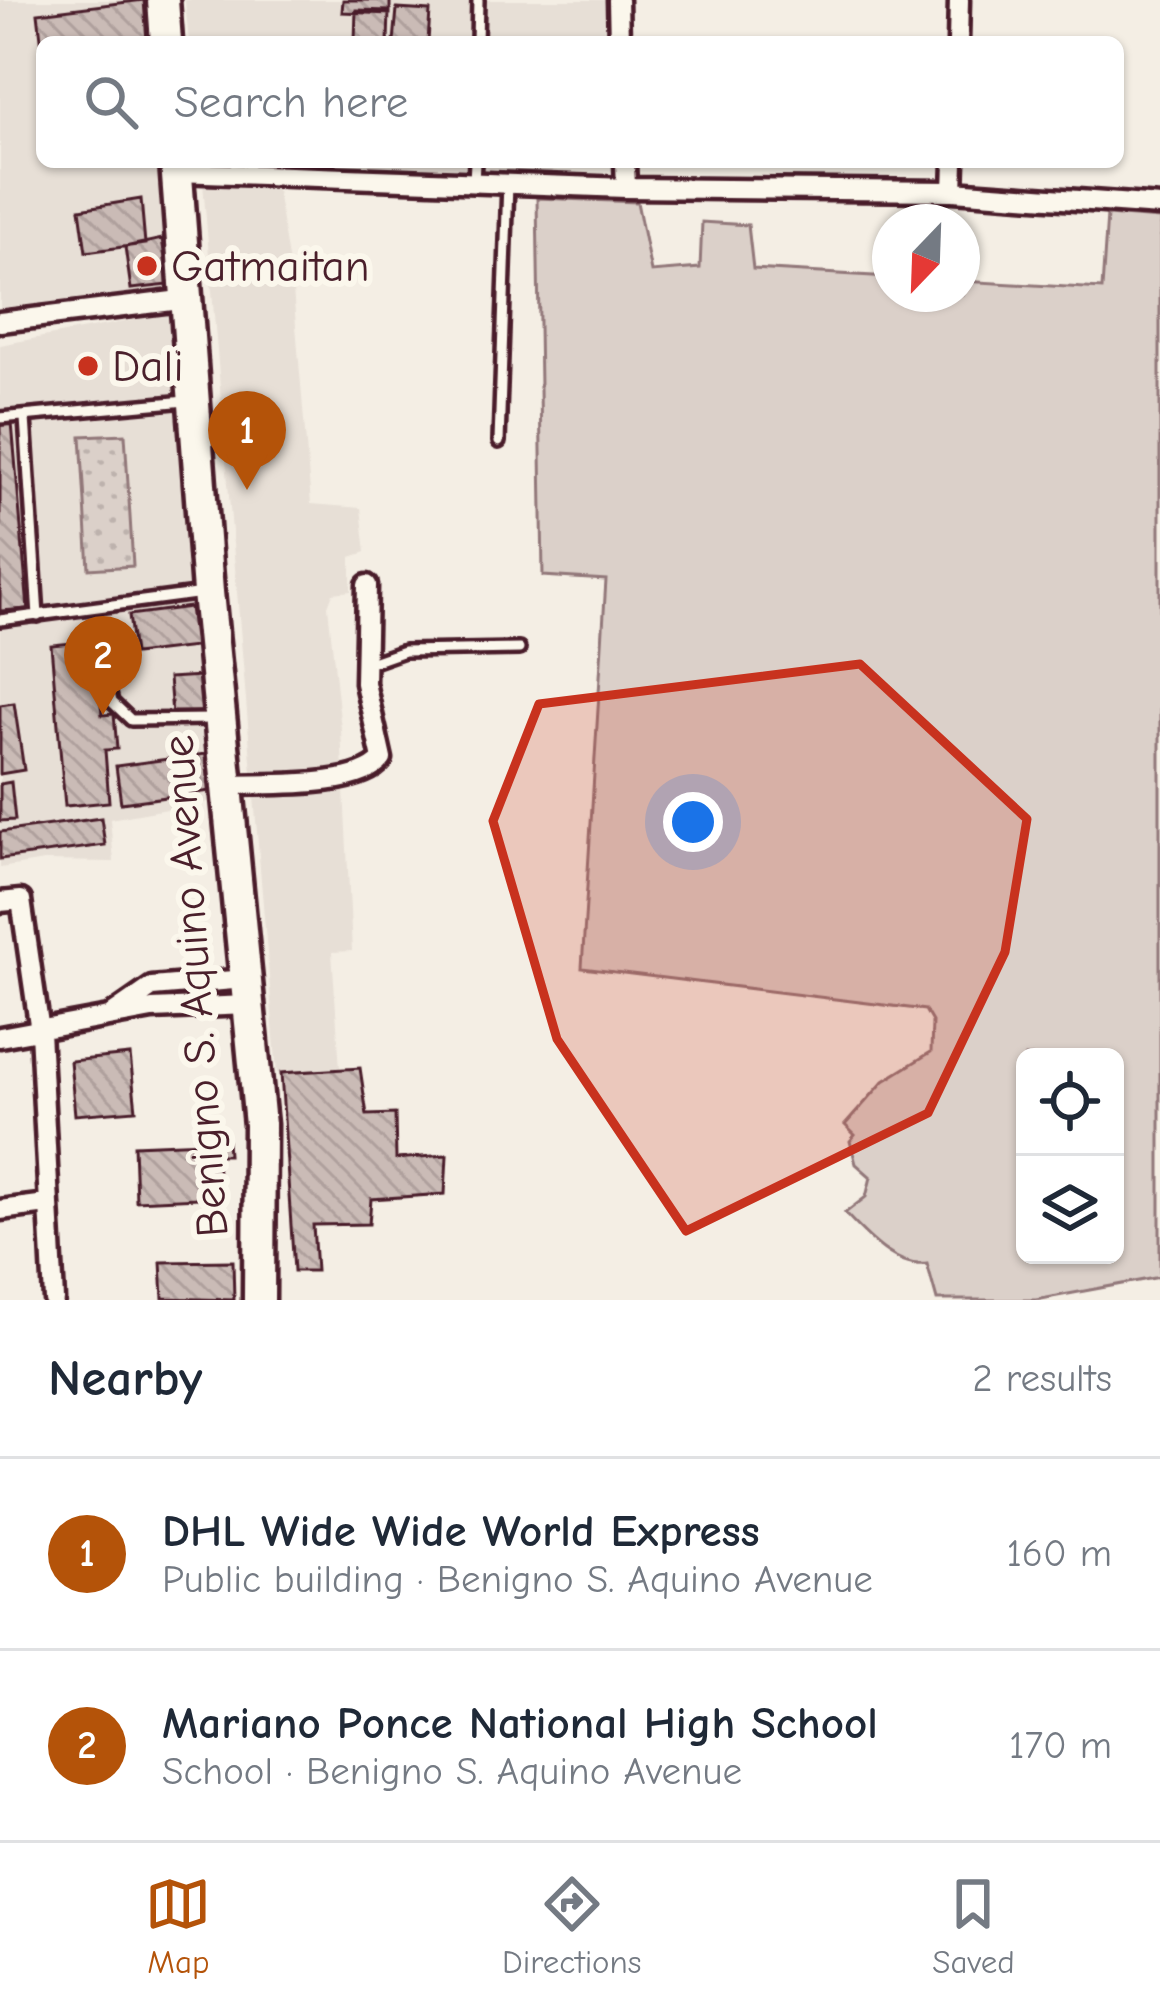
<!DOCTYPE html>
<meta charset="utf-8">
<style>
body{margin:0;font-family:"Comic Neue",sans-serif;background:#f6f6f7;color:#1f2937}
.controls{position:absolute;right:36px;bottom:36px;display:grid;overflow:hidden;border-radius:18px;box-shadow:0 3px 9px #0004}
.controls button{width:108px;height:108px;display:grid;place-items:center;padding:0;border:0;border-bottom:3px solid #e0e1e3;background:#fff;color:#1f2937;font:60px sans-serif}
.compass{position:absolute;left:872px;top:204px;width:108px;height:108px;border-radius:50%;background:#fff;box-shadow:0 3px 9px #0004;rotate:203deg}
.you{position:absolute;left:693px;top:822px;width:42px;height:42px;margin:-30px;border:9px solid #fff;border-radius:50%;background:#1a73e8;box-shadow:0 0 0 18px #1a73e833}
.badge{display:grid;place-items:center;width:78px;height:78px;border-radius:50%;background:#b45309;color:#fff;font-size:39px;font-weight:700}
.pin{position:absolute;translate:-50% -99px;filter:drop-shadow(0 3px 6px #0008)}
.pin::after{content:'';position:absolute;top:63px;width:42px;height:36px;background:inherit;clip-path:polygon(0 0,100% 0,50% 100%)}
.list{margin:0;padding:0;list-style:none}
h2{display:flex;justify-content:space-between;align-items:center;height:156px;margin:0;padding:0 48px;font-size:51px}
h2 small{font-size:39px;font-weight:400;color:#747a83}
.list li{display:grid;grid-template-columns:78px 1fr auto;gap:36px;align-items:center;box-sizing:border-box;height:192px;padding:0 48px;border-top:3px solid #e0e1e3}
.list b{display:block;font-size:45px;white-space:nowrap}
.list p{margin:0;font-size:39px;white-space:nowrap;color:#747a83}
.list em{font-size:39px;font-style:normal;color:#747a83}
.icon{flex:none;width:66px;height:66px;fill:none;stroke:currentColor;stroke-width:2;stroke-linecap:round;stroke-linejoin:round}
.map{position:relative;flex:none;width:1160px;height:1300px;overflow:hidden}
.search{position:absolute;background:#fff;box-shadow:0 3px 9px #0004;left:36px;right:36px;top:36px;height:132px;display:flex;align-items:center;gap:30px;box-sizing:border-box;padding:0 42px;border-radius:18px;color:#747a83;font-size:45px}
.sheet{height:540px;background:#fff}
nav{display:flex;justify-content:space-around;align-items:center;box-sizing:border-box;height:168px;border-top:3px solid #e0e1e3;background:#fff;font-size:33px;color:#747a83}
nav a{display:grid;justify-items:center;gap:6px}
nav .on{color:#b45309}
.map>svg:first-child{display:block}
.built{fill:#e7dfd6}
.grass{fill:#dbd0c9;stroke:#92787a;stroke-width:3;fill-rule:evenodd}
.park{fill:url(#park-dots);stroke:#92787a;stroke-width:3}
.building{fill:url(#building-back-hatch);stroke:#4a1f2b;stroke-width:3}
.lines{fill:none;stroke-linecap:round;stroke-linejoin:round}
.service-casing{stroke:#4a1f2b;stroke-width:18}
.minor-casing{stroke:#4a1f2b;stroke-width:27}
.primary-casing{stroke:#4a1f2b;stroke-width:39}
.path{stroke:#4a1f2b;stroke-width:4.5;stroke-dasharray:3 9;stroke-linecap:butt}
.service{stroke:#fbf7ec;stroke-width:9}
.minor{stroke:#fbf7ec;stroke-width:18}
.primary{stroke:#fbf7ec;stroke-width:30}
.marked{fill:#c8321e;fill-opacity:0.2;stroke:#c8321e;stroke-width:9;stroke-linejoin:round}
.poi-dot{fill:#c8321e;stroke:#fbf7ec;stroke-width:4.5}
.labels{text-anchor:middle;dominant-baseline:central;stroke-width:12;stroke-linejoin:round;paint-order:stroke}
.poi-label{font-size:45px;fill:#4a1f2b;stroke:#fbf7ec;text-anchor:start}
.street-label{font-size:45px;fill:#4a1f2b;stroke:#fbf7ec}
</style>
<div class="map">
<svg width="1160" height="1300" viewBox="0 0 1160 1300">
<defs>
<pattern id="park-dots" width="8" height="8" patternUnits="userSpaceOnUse" patternTransform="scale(3)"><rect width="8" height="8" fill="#dbd0c9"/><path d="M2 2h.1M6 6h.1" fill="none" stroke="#bdb2ad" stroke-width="1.8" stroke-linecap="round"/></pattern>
<pattern id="building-back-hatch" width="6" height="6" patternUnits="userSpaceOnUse" patternTransform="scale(3)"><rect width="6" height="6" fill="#cabbb6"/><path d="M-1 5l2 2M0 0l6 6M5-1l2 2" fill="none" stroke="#afa09d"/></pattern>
</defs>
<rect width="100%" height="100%" fill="#f4eee4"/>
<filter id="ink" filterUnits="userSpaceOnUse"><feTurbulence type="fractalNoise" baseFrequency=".00833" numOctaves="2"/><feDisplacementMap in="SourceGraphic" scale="24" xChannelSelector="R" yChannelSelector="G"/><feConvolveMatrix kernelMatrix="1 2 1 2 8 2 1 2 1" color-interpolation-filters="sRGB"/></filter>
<g filter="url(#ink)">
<!-- built -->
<path class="built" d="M0,0H146L149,42H42V162H160L170,288L0,308Z
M185,0H604L606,42H189Z
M232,162H553V174L330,165Z
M203,183L276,184L293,290L311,504L361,508L366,552L351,557V591L333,593L328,606L341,729L352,951L332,952L340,1069L277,1073Z
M171,313L213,801L110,819L114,862L44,861L0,868V345Z"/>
<!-- grass -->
<path class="grass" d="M537,198L637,202L651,272L700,268L702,222L748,225L753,269L890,277V294H962V281L1102,289L1107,215L1160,219V1277L1036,1300H937L927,1264C895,1268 865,1234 845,1213L866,1197L871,1177L856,1164L850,1141L855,1135L845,1125L884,1081L931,1052L932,1022L925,1010L582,968L606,580L543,576ZM1025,1057H1115V1255H1025Z"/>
<!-- park -->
<path class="park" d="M125,434L133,566L89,569L81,436Z"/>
<!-- building -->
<path class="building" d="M144,0L147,42H42V47L38,13Z
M343,0H390V14L342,12Z
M397,9L430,11L428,42H394Z
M356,10L389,11L388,42H355Z
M141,199L145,244L86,252L80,209Z
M162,239L169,285L131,289L125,247Z
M12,423L28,609L0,611V424Z
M190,607L195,647L134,654L129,615Z
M95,641L102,715L114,714L117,749L105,750L109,802L65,806L51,645Z
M201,676L204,712L172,714L169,678Z
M14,703L24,770L0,774V705Z
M206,754L211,791L121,803L116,766Z
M11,782L15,820L0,821V784Z
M101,818L105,845L0,859V832Z
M130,1055L136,1110L75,1115L70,1061Z
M360,1068L367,1115L395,1114L396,1159L447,1155L445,1194L371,1199L369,1224L313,1225L316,1271H294L281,1073Z
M227,1141L228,1155H217L219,1197L136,1201L134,1145Z
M233,1261L234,1300L163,1298L161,1262Z"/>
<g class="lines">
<!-- service casing -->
<g class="service-casing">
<path id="service" d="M477,42L478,0
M474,182L475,162
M0,418L186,401
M25,418L38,616
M499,442L508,183
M0,620L203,593
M103,663L112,702L131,720L214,719
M367,664L404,651L519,649"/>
</g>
<!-- minor casing -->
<g class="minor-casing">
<path id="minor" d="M618,0L619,42
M958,42L959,0
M625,162L626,188
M176,172L626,188L953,191L1160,206
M953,191L954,162
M0,322L189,299
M228,785C267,783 359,789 382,759L365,683L367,585
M0,902L21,900L40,1031L54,1300
M113,1014L152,987L245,979
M0,1037L152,1009L248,1005
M0,1210L47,1204"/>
</g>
<!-- primary casing -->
<g class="primary-casing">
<path id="primary" d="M163,0L166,42
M176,162L208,592L260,1125L259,1300"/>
</g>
<!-- path -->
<path class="path" d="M431,0H445"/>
<!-- service -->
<use href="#service" class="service"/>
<!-- minor -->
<use href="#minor" class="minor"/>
<!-- primary -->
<use href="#primary" class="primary"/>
</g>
</g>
<!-- marked area -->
<path class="marked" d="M860,664L1027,819L1005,952L928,1113L686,1231L557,1039L493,821L539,704Z"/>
<!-- markers -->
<g class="poi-dot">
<circle cx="147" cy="266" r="12"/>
<circle cx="88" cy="366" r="12"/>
</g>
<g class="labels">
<!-- poi labels -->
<g class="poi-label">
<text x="171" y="266">Gatmaitan</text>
<text x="112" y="366">Dali</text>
</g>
<!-- street labels -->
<g class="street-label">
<text transform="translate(195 986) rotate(-94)">Benigno S. Aquino Avenue</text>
</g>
</g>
</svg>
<div class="controls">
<button><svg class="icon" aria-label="locate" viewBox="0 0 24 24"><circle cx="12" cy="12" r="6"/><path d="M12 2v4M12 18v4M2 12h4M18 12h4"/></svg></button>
<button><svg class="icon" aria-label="layers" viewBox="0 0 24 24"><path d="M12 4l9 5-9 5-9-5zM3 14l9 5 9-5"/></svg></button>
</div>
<svg class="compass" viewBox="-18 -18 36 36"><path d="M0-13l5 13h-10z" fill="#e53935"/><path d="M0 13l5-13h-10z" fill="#747a83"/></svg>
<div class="you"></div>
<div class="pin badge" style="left:247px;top:490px">1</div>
<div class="pin badge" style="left:103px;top:715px">2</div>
<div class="search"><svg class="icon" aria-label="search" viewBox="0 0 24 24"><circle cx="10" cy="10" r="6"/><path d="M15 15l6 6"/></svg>Search here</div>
</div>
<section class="sheet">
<h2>Nearby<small>2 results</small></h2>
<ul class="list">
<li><span class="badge">1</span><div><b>DHL Wide Wide World Express</b><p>Public building · Benigno S. Aquino Avenue</p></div><em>160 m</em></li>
<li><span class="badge">2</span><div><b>Mariano Ponce National High School</b><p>School · Benigno S. Aquino Avenue</p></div><em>170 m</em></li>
</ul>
</section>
<nav>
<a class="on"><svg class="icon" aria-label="map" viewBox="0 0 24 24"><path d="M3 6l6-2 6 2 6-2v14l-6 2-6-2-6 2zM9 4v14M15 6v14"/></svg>Map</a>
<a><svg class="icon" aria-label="directions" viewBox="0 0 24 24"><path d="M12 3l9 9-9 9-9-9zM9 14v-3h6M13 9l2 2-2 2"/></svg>Directions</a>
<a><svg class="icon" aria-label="saved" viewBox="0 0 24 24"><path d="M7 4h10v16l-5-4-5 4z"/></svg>Saved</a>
</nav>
